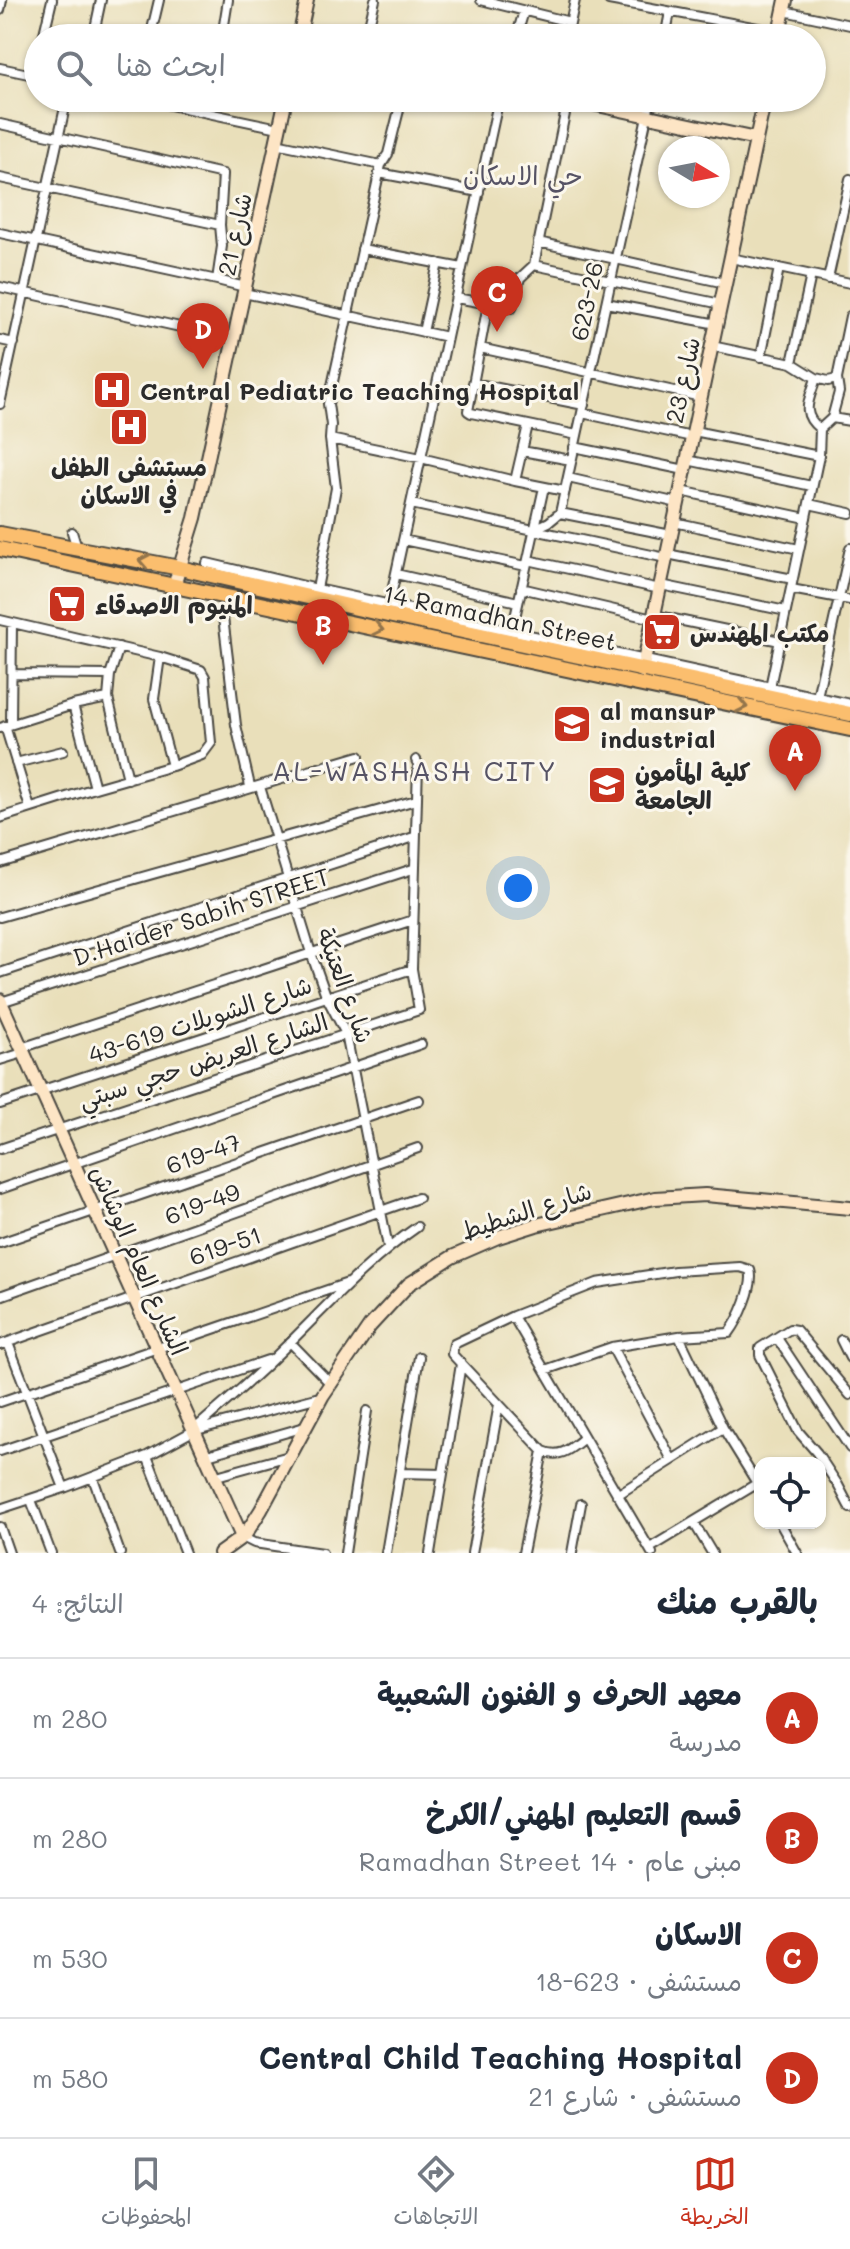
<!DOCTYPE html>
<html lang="ar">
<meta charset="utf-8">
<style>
body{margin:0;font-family:Mali,"Playpen Sans Arabic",sans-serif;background:#f6f6f7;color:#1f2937;direction:rtl}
.controls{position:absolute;right:24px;bottom:24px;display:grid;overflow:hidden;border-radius:16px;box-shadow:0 2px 6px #0004}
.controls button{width:72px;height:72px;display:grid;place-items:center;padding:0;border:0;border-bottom:2px solid #e0e1e3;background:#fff;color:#1f2937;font:40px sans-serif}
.compass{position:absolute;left:658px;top:136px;width:72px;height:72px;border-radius:50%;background:#fff;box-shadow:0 2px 6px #0004;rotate:100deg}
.you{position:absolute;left:518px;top:888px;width:28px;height:28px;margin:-20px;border:6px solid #fff;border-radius:50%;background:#1a73e8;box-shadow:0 0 0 12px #1a73e833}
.badge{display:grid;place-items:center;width:52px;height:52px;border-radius:50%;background:#c8321e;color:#fff;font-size:26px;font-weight:700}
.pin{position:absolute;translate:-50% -66px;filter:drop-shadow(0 2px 4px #0008)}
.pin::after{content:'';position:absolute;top:42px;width:28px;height:24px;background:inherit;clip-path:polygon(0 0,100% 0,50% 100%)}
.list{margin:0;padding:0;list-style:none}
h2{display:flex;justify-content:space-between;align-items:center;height:104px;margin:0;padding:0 32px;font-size:34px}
h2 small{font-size:26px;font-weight:400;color:#747a83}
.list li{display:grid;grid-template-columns:52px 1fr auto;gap:24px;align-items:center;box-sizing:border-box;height:120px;padding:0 32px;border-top:2px solid #e0e1e3}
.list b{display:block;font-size:30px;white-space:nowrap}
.list p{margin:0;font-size:26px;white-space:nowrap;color:#747a83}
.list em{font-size:26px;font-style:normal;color:#747a83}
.icon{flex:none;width:44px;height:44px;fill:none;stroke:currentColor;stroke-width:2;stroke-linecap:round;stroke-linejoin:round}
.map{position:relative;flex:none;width:850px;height:1553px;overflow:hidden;direction:ltr}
.search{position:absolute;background:#fff;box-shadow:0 2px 6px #0004;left:24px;right:24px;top:24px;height:88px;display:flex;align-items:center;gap:20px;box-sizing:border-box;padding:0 28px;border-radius:44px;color:#747a83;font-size:30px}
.sheet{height:584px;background:#fff}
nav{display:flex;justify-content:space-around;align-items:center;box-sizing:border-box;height:112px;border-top:2px solid #e0e1e3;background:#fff;font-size:22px;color:#747a83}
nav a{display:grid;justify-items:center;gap:4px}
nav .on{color:#c8321e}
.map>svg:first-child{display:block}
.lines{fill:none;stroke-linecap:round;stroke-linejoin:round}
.street-casing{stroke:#484640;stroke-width:12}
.secondary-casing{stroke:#484640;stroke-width:16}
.primary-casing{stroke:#484640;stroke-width:18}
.street{stroke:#fff;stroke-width:8}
.secondary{stroke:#fde5c5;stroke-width:12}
.primary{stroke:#fbbe6e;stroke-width:14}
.oneway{stroke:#93744c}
.labels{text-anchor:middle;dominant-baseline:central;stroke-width:6;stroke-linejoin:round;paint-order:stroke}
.street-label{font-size:24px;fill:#2b2b2b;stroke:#fbf7ec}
.poi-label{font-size:24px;font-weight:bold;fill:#2b2b2b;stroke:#fbf7ec;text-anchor:start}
.neighbourhood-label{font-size:26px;fill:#565365;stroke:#fbf7ec}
.quarter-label{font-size:28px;letter-spacing:2px;fill:#565365;stroke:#fbf7ec}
</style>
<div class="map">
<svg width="850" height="1553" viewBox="0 0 850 1553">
<rect width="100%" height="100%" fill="#fbf7ec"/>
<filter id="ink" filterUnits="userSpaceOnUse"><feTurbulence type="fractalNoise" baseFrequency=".0125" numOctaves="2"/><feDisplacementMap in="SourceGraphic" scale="16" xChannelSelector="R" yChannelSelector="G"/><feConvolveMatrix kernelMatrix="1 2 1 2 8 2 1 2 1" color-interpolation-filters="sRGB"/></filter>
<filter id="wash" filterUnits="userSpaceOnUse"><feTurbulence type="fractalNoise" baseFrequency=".006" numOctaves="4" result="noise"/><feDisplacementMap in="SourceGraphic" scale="32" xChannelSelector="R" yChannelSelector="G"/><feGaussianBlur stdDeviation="1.8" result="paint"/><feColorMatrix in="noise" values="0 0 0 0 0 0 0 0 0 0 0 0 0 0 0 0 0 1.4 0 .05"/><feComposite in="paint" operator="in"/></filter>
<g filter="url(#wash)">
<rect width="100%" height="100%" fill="#e9dfba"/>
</g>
<g filter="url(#ink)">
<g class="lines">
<!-- street casing -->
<g class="street-casing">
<path id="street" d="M228,0L223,31L226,35L241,38
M481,0L570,22
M609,0L779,32
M0,10L2,0
M784,11L850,25
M43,38L52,0
M93,38L101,0
M150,38L159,0
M366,38L375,0
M516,38L524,11
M567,38L575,0
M665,38L670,12
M0,68L38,76
M137,98L279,128
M0,124L223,174L220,225L0,178
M276,143L381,165
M379,173L479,192
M0,233L217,280L222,246L220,225
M538,242L725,283
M362,249L462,268
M731,258L850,283
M534,265L721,304
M828,279L850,179
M217,280L245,287
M0,287L234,339
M244,293L447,337
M456,298L512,308L520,278L534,265L568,99
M606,303L717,324
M488,304L468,411L471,413L577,435
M423,332L438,263
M0,340L14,343
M712,346L792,363L816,378L828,381L837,379
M480,348L701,397
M761,357L779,268
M792,363L811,275
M816,378C810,399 799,413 820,429
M473,383L584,405
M0,404L67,98
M582,413L692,437
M832,418L850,421
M694,431L819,456
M330,439L421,458L515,481L565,491
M574,447L685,470
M522,451L571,460
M687,460L812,486
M568,478L678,503
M515,481L528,425
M681,491L806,518
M411,504L666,558
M809,504L850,513
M560,513L671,535
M674,522L799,549
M534,529L549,522L560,513L651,98
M72,532L77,548
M403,540L526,566
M667,554L793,579
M528,560L660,589
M207,563L317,589L850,704
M396,574L518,602
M661,585L786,611
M521,588L653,619
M317,589L336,488L330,439L331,425L328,404L381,165L388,154L402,98
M791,589L850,600
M389,605L499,98
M222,609L236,725L250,786L255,787
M654,615L780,641
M0,620L160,657L201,670L205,677L211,743L202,755L172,766L95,788L0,818
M512,631L544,487
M119,647L110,675L108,698L128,779
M160,657L154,699L172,766
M12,674L110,675
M770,687L819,456L820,429L832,418L839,392L837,379L850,316
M817,697L850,548
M73,705L95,788
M11,724L12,623
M5,726L30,808
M0,728L73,705L108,698
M16,763L63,751
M260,787L311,953L327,998L346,1034L388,1247
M0,863L359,756
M0,917L416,800
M0,973L414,837
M1,1002L413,869
M21,1048L413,920
M0,1060L23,1053
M0,1104L412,969
M0,1149L419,1010L412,969L418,764L416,760
M0,1189L421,1044
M0,1243L419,1100
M0,1296L418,1148
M513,1316L652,1553
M679,1336L723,1428L760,1488
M777,1338L850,1448
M841,1340L850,1358
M290,1342L331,1384
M8,1343L64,1488
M0,1345L418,1198
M612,1347L672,1460
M545,1370L612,1347L679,1336L729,1333C739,1320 755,1285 750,1270L740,1267L675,1271L597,1283L513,1316L454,1344L452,1354L543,1451C561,1459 571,1448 584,1438
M850,1395L796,1330L790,1329L760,1348V1355L798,1431L817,1453L838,1485L850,1508
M0,1402L348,1283
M196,1428C223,1404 250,1382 275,1357C322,1312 363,1264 417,1227
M0,1451L268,1360
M147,1456L185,1553
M204,1456L305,1427
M400,1473L443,1474
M213,1477L289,1456
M93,1478L120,1553
M617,1495L723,1428
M31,1500L51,1553
M0,1509L64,1488L147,1456L193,1431L323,1396
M694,1523L712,1553
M780,1523L797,1553
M0,1527L9,1553
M242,1537L254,1543L322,1553
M650,1548L758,1483
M345,1553L367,1411
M386,1553L419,1357
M430,1553L461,1364
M472,1553L499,1404
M523,1553L543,1451
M572,1553L581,1504"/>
</g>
<!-- secondary casing -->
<g class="secondary-casing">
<path id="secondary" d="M299,38L307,0
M778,38L786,0
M565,98L756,139
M174,586L195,518L286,98
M642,671L765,98
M0,1000L242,1537
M220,1553L245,1535L261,1510L323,1395L370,1326L409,1284L452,1257L498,1237L536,1225L655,1198L705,1195L850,1208"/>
</g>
<!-- primary casing -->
<g class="primary-casing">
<path id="primary" d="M0,534L180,568L392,616L850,714
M0,549L850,729"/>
</g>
<!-- street -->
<use href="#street" class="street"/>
<!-- secondary -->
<use href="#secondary" class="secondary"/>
<!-- primary -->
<use href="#primary" class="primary"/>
</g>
<!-- one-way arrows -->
<defs><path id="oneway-chevron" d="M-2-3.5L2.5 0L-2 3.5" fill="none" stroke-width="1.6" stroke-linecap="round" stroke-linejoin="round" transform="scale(2)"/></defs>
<g class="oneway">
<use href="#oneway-chevron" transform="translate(144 561) rotate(-169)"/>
<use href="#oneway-chevron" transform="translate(378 629) rotate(12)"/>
<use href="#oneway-chevron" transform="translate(742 706) rotate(12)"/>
</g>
</g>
<!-- icons -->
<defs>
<g id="hospital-square" transform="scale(2)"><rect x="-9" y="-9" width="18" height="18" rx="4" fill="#c8321e" stroke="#fbf7ec"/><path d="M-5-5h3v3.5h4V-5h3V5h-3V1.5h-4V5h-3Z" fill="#fff"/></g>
<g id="supermarket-square" transform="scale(2)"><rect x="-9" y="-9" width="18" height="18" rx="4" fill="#c8321e" stroke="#fbf7ec"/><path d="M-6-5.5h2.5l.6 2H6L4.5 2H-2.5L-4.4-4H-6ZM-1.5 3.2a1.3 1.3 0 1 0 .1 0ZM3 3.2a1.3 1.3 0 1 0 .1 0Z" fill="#fff"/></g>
<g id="school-square" transform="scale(2)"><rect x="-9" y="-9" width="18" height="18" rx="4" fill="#c8321e" stroke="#fbf7ec"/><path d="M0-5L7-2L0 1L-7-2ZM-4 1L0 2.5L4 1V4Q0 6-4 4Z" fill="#fff"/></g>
</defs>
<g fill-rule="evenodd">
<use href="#hospital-square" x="112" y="390"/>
<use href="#hospital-square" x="129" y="427"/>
<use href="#supermarket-square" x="67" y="604"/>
<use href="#supermarket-square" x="662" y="632"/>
<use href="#school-square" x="572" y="724"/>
<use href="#school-square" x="607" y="785"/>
</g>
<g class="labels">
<!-- street labels -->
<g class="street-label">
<text transform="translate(234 234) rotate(-78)">شارع 21</text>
<text transform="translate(586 301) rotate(-78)">623-26</text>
<text transform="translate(682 380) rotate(-78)">شارع 23</text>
<text transform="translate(500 617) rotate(12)">14 Ramadhan Street</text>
<text transform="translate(201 916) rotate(-18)">D.Haider Sabih STREET</text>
<text transform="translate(346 985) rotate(70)">شارع العتيکة</text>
<text transform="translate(200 1019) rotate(-18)">شارع الشويلات 619-43</text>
<text transform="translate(203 1060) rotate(-18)">الشارع العريض حجي سبتي</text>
<text transform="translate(203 1153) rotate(-19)">619-47</text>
<text transform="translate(202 1203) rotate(-20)">619-49</text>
<text transform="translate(526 1210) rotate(-18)">شارع الشطيط</text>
<text transform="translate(225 1245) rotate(-19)">619-51</text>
<text transform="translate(140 1260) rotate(66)">الشارع العام الوشاش</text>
</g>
<!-- poi labels -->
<g class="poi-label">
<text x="140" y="390">Central Pediatric Teaching Hospital</text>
<text x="129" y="466" text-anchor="middle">مستشفى الطفل<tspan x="129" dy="28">في الاسكان</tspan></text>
<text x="95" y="604">المنيوم الاصدقاء</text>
<text x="690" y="632">مكتب المهندس</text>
<text x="600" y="710">al mansur<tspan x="600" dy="28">industrial</tspan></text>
<text x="635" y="771">كلية المأمون<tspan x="635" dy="28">الجامعة</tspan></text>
</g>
<!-- neighbourhood labels -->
<g class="neighbourhood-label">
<text x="523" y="175">حي الاسكان</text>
</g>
<!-- quarter labels -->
<g class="quarter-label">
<text x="415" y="770">AL-WASHASH CITY</text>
</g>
</g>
</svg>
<div class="controls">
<button><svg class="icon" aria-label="locate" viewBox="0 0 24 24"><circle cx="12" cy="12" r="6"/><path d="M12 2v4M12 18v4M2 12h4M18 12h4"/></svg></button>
</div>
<svg class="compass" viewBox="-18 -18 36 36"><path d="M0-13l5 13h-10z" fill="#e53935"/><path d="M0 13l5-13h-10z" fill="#747a83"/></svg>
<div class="you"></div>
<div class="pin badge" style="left:795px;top:791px">A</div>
<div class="pin badge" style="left:323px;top:665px">B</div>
<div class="pin badge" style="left:497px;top:332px">C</div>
<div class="pin badge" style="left:203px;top:369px">D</div>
<div class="search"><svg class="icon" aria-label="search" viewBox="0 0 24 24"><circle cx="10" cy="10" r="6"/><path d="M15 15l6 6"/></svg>ابحث هنا</div>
</div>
<section class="sheet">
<h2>بالقرب منك<small>النتائج: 4</small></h2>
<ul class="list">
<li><span class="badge">A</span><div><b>معهد الحرف و الفنون الشعبية</b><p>مدرسة</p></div><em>280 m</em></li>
<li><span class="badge">B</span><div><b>قسم التعليم المهني/الكرخ</b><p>مبنى عام · 14 Ramadhan Street</p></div><em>280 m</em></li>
<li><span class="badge">C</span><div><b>الاسكان</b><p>مستشفى · 623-18</p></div><em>530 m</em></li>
<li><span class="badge">D</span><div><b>Central Child Teaching Hospital</b><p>مستشفى · شارع 21</p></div><em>580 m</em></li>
</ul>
</section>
<nav>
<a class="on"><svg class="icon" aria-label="map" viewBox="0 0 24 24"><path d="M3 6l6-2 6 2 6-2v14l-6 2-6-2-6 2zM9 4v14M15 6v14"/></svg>الخريطة</a>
<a><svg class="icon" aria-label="directions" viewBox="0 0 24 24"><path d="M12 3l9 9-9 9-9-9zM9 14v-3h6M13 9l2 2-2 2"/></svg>الاتجاهات</a>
<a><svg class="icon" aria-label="saved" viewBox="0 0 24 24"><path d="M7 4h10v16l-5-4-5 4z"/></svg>المحفوظات</a>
</nav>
